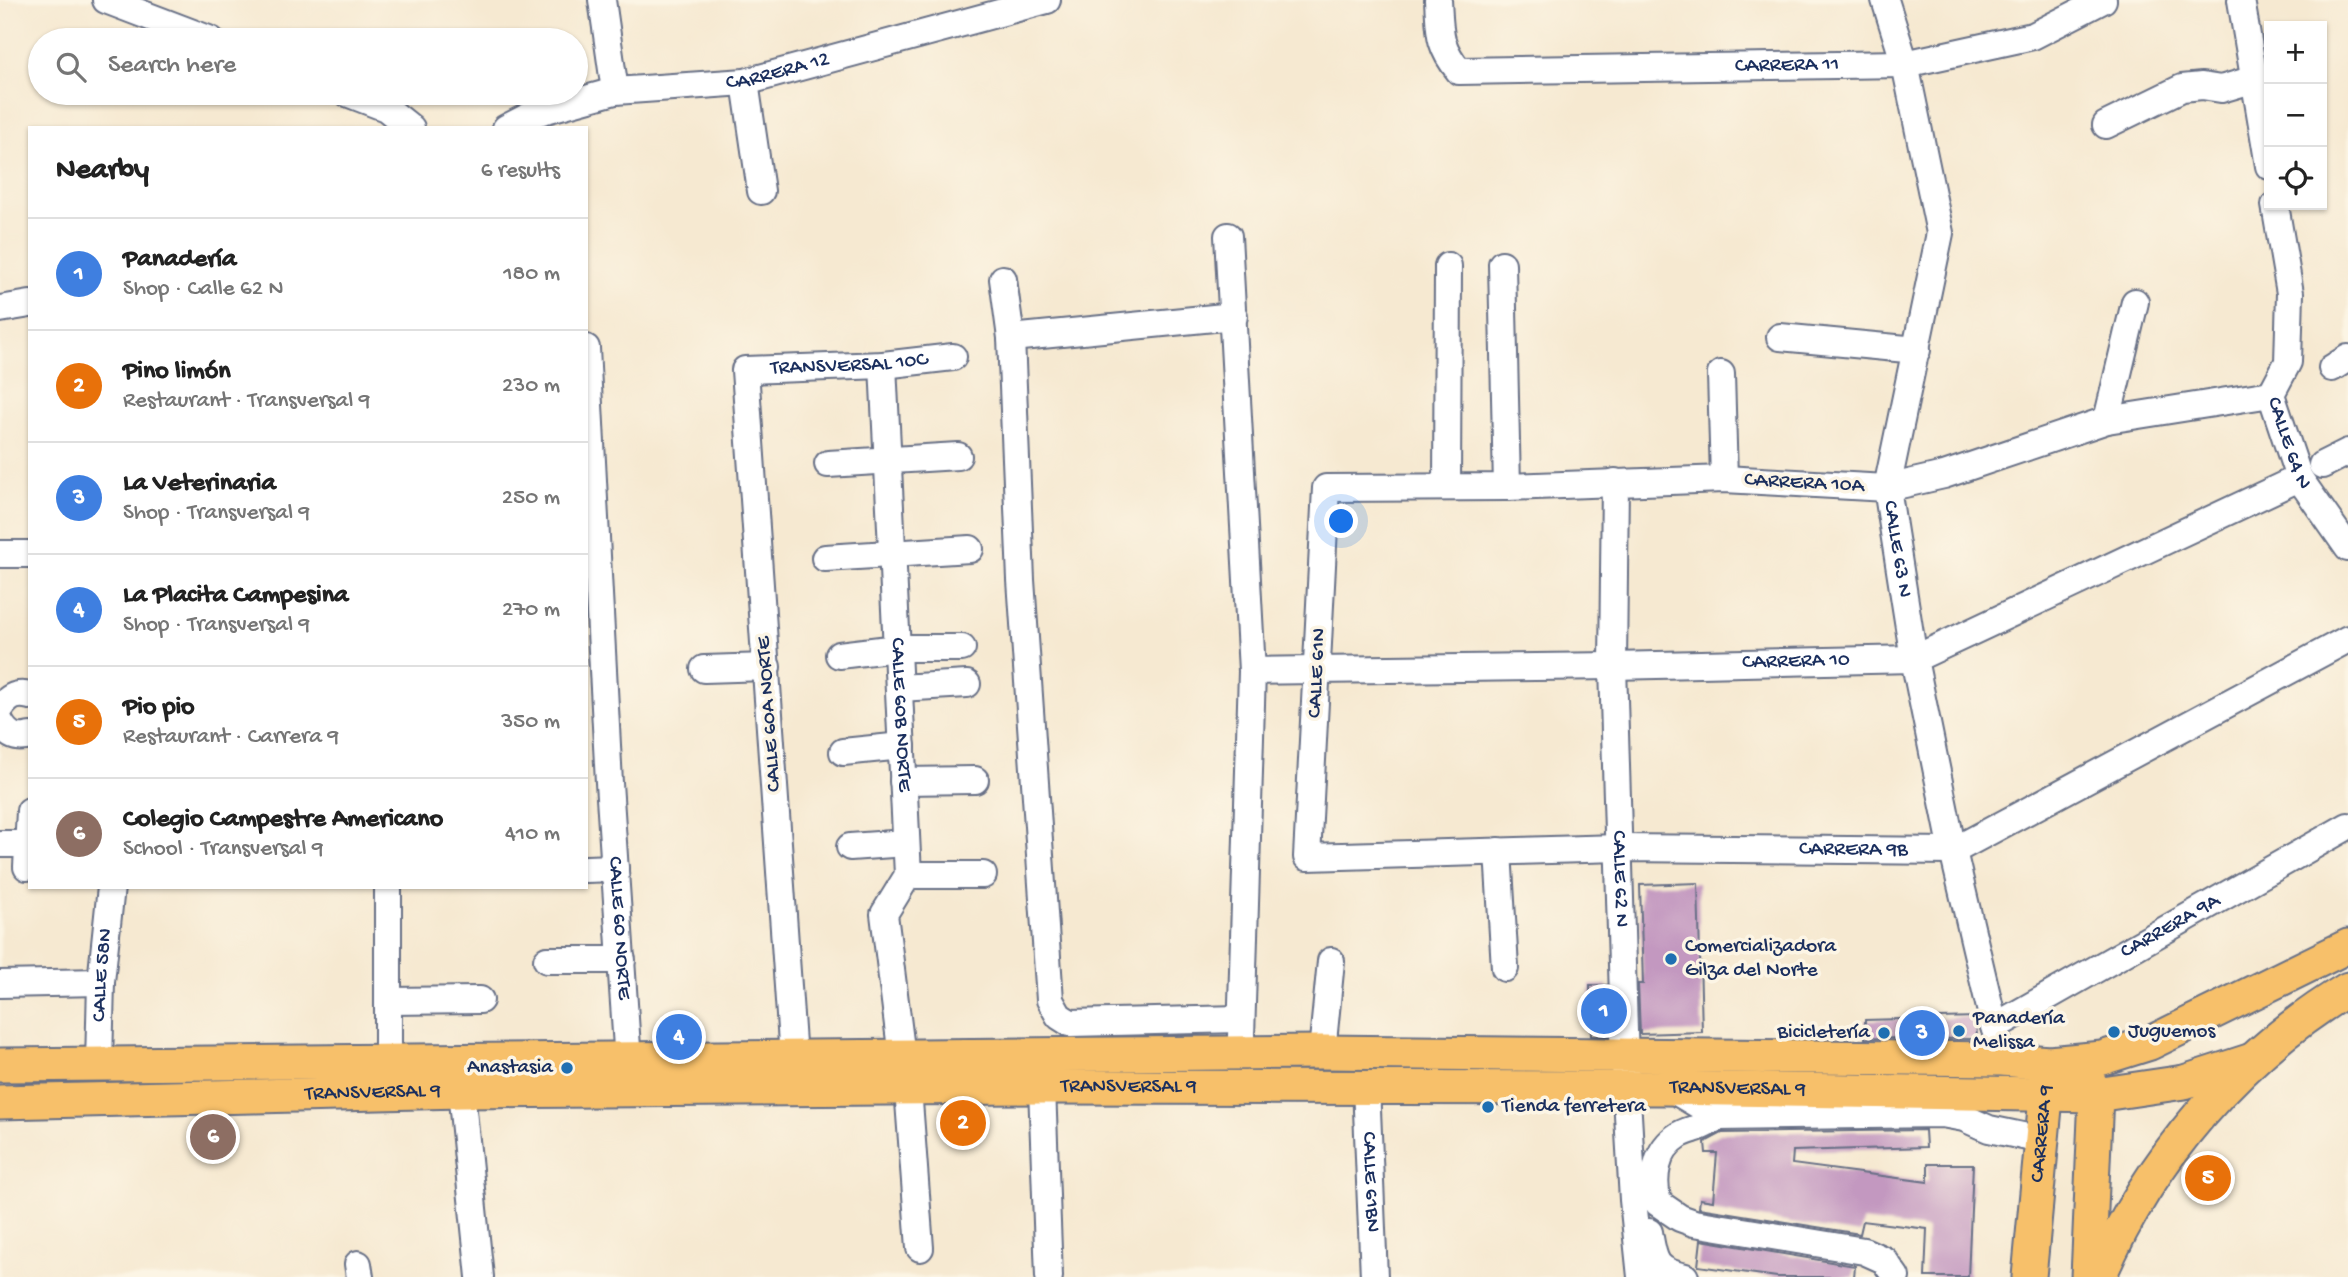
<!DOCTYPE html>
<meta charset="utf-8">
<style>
body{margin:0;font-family:"Gochi Hand",sans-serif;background:#f6f6f6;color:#222}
.controls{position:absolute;right:21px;top:21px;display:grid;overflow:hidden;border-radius:0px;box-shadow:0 2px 5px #0004}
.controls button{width:63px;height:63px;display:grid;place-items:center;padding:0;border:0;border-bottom:2px solid #e0e0e0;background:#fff;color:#222;font:35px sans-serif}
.you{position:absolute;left:1342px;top:522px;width:24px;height:24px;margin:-18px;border:5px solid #fff;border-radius:50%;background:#1a73e8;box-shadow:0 0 0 10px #1a73e833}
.badge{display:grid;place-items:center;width:46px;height:46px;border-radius:50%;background:#db2777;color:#fff;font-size:23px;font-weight:700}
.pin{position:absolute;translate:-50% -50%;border:4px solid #fff;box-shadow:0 2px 7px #0006}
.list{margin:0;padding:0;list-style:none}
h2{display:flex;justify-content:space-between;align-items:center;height:91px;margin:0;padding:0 28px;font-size:30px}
h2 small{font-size:23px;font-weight:400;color:#767676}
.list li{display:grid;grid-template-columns:46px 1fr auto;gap:21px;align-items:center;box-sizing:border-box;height:112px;padding:0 28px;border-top:2px solid #e0e0e0}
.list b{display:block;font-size:26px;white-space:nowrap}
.list p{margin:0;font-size:23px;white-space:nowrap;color:#767676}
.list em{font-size:23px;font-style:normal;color:#767676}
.icon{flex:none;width:38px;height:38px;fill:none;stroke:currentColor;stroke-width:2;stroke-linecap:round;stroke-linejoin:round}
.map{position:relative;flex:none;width:2348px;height:1277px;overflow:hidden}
.search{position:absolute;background:#fff;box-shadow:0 2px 5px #0004;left:28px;top:28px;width:560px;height:77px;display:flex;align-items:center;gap:18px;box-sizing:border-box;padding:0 24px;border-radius:38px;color:#767676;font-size:26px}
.panel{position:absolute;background:#fff;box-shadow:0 2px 5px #0004;left:28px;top:126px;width:560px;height:763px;border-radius:0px}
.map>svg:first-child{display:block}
.building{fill:#c398c0}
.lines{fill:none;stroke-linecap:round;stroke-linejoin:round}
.minor-casing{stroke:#687086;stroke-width:30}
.major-casing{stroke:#687086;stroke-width:37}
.minor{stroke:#fff;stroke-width:26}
.major{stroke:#f7c06b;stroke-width:33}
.poi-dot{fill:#1f6fb2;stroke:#fcf5e5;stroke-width:2.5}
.labels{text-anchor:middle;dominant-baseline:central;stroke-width:7;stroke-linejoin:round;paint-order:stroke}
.street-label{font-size:21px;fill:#1b2f5e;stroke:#fcf5e5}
.poi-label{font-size:21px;fill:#1b2f5e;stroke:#fcf5e5;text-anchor:start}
</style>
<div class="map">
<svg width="2348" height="1277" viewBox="0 0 2348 1277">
<rect width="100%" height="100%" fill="#fcf5e5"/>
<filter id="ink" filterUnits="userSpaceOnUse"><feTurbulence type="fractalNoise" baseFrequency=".0143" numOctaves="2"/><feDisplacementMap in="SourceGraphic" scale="14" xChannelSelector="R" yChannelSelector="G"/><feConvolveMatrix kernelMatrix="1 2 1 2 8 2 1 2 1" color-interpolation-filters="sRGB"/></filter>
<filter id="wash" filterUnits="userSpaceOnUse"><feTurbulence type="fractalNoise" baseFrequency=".00686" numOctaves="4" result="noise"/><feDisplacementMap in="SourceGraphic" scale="28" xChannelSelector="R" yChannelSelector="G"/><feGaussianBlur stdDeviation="1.57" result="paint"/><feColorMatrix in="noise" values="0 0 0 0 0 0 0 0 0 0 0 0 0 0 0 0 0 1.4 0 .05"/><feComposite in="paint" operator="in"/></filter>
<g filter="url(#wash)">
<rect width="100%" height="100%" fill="#f6e9d1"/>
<g id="blocks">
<!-- building -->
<path class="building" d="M1698,883L1702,1032L1640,1034L1638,984H1643L1640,885Z
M1590,985H1607L1608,1036H1591Z
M1976,1017L1977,1039L1865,1038V1020Z
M1925,1130L1926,1147L1793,1151L1792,1164L1928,1182V1164H1973L1968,1277H1925L1927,1229L1863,1221L1860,1234L1699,1208L1700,1199L1713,1201L1717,1153H1706L1705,1142L1722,1133Z
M1701,1240L1855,1266L1854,1277H1777L1698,1266Z"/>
</g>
</g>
<g filter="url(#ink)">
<use href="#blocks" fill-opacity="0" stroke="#687086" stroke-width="2"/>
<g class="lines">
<!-- minor casing -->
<g class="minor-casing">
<g id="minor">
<path d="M106,0L211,40"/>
<path d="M602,0L615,91"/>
<path id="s1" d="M1438,0C1440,32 1438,45 1459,71L1905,64L2033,36L2103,0"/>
<path id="s2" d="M1885,0L1905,64L1940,233L1887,488L1914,659L1953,851L2002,1059"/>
<path d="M2241,0L2269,166"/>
<path d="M745,82L761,191"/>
<path d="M347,93L386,108L411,128"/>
<path d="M2106,125L2182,88L2202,86L2221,89L2255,79"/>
<path id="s3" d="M506,128L535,113L615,91L745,82L1047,0"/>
<path id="s4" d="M2275,205L2290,293L2288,362L2271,394L2299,478L2348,548"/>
<path d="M1228,236L1252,671L1241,1037"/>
<path d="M1502,264L1507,487"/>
<path d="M1003,279L1011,338L1021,580L1050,1000L1059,1016L1070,1023L1240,1019"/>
<path d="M0,309L30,304"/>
<path d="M1780,337L1917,350"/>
<path d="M1011,338L1234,316"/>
<path id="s5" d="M586,348L609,783L629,1077"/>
<path id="s6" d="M883,365L908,875L884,914L902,1057"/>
<path d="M2332,368L2348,358"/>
<path d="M1721,374L1724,479"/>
<path id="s7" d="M2271,394L2107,420L1944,475L1887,488L1724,479L1507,487L1326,488L1307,857L1619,848L1953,851L2348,639"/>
<path d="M2107,420L2135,302"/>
<path d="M828,464L958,456"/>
<path d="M2322,465L2348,452"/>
<path id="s8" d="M1615,482L1613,666L1625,1064L1633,1200L1641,1277"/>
<path d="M1447,487L1448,266"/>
<path d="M0,554H30"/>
<path d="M825,558L970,549"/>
<path d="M839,655L897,648H962"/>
<path d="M704,669L767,667"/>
<path id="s9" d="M1252,671L1613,666L1914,659L2299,478"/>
<path d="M899,688L967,684"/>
<path d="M0,709C8,697 16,692 30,696"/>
<path d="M0,722C7,735 16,740 30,736"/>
<path d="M843,752L902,746"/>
<path d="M903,781L975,780"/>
<path d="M0,844H27"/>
<path d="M850,847L906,843"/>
<path d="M1498,851L1505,968"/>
<path d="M27,867L30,811"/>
<path d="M586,869L615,868"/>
<path d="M908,875H983"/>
<path d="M547,960H622"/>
<path d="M0,984L101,982"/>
<path d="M388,1001L480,1000"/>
<path id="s10" d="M1994,1027L2348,826"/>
<path d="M1322,1052L1331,961"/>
<path id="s11" d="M793,1058L745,370L883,365L953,357"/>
<path d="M388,1062V887"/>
<path id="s12" d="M99,1064L101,982L111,887"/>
<path id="s13" d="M1366,1086L1374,1277"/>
<path d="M1042,1087L1049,1277"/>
<path d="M908,1088L920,1248"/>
<path d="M1666,1088L1675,1091L1719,1117L1942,1114L1964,1118L1989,1129L2042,1140"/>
<path d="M461,1091L480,1277"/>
<path d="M1719,1117C1711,1121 1702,1127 1694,1129C1688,1131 1684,1132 1679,1135C1655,1150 1652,1178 1658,1203L1680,1218L1694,1223L1864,1251L1884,1260L1896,1277"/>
<path d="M1649,1232C1654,1261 1654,1270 1685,1277"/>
<path d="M358,1264L360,1277"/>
</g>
</g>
<!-- major casing -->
<g class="major-casing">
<g id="major">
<path d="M0,1065L1322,1052L2002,1059L2049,1063L2102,1058L2150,1043L2348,946"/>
<path d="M2083,1078L2091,1085L2096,1095L2088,1277"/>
<path id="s14" d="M0,1102L461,1091L1042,1087L1664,1088L2096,1095L2184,1082L2252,1060"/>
<path id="s15" d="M2029,1277L2048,1076"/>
<path d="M2099,1277C2149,1159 2238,1055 2348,989"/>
</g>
</g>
<!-- minor -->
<use href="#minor" class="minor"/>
<!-- major -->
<use href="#major" class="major"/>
</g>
</g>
<!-- markers -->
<g class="poi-dot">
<circle cx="1671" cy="959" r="7"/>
<circle cx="1959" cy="1031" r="7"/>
<circle cx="2114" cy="1032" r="7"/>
<circle cx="1884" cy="1033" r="7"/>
<circle cx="567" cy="1068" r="7"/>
<circle cx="1488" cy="1107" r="7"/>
</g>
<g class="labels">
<!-- street labels -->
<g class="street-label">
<text stroke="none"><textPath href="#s1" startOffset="404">CARRERA 11</textPath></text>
<text stroke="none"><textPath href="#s3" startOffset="280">CARRERA 12</textPath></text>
<text stroke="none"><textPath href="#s11" startOffset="794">TRANSVERSAL 10C</textPath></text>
<text stroke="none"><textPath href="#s4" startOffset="247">CALLE 64 N</textPath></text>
<text transform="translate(1804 484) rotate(3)">CARRERA 10A</text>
<text stroke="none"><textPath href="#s2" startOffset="562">CALLE 63 N</textPath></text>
<text stroke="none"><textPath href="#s9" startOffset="544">CARRERA 10</textPath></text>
<text transform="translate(1318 673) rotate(-87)">CALLE 61N</text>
<text transform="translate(770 714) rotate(-94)">CALLE 60A NORTE</text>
<text stroke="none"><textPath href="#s6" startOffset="350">CALLE 60B NORTE</textPath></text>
<text stroke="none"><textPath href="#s7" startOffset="1874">CARRERA 9B</textPath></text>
<text stroke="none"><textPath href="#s8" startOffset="397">CALLE 62 N</textPath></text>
<text stroke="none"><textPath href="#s10" startOffset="203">CARRERA 9A</textPath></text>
<text stroke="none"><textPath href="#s5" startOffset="581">CALLE 60 NORTE</textPath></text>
<text stroke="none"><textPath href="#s12" startOffset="89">CALLE 58N</textPath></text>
<text stroke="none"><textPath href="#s14" startOffset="1129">TRANSVERSAL 9</textPath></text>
<text stroke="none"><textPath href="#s14" startOffset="1738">TRANSVERSAL 9</textPath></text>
<text stroke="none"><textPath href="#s14" startOffset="373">TRANSVERSAL 9</textPath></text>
<text stroke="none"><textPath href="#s15" startOffset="144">CARRERA 9</textPath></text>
<text stroke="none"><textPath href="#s13" startOffset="96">CALLE 61BN</textPath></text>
</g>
<!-- poi labels -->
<g class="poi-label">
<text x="1685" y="947">Comercializadora<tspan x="1685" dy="24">Gilza del Norte</tspan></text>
<text x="1973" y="1019">Panadería<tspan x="1973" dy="24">Melissa</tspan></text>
<text x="2128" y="1032">Juguemos</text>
<text x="1870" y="1033" text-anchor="end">Bicicletería</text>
<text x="553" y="1068" text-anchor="end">Anastasia</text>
<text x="1502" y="1107">Tienda ferretera</text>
</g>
</g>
</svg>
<div class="controls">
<button>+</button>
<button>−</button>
<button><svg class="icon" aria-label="locate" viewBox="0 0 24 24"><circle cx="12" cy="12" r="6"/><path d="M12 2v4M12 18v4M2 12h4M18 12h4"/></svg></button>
</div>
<div class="you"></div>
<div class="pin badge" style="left:1604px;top:1011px;background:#3f7fe0">1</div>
<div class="pin badge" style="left:963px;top:1123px;background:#e8710a">2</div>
<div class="pin badge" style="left:1922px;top:1033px;background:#3f7fe0">3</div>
<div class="pin badge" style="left:679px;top:1037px;background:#3f7fe0">4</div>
<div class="pin badge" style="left:2208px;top:1178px;background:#e8710a">5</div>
<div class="pin badge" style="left:213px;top:1137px;background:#8d6e63">6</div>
<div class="search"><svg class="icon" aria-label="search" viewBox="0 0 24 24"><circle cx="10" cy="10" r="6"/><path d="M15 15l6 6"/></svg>Search here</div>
<section class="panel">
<h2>Nearby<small>6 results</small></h2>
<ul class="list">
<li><span class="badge" style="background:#3f7fe0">1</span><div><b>Panadería</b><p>Shop · Calle 62 N</p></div><em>180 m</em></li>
<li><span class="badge" style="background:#e8710a">2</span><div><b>Pino limón</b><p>Restaurant · Transversal 9</p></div><em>230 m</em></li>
<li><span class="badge" style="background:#3f7fe0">3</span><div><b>La Veterinaria</b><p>Shop · Transversal 9</p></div><em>250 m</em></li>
<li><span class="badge" style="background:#3f7fe0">4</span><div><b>La Placita Campesina</b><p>Shop · Transversal 9</p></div><em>270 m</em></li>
<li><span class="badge" style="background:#e8710a">5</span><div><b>Pio pio</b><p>Restaurant · Carrera 9</p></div><em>350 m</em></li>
<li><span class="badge" style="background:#8d6e63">6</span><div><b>Colegio Campestre Americano</b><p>School · Transversal 9</p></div><em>410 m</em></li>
</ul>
</section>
</div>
